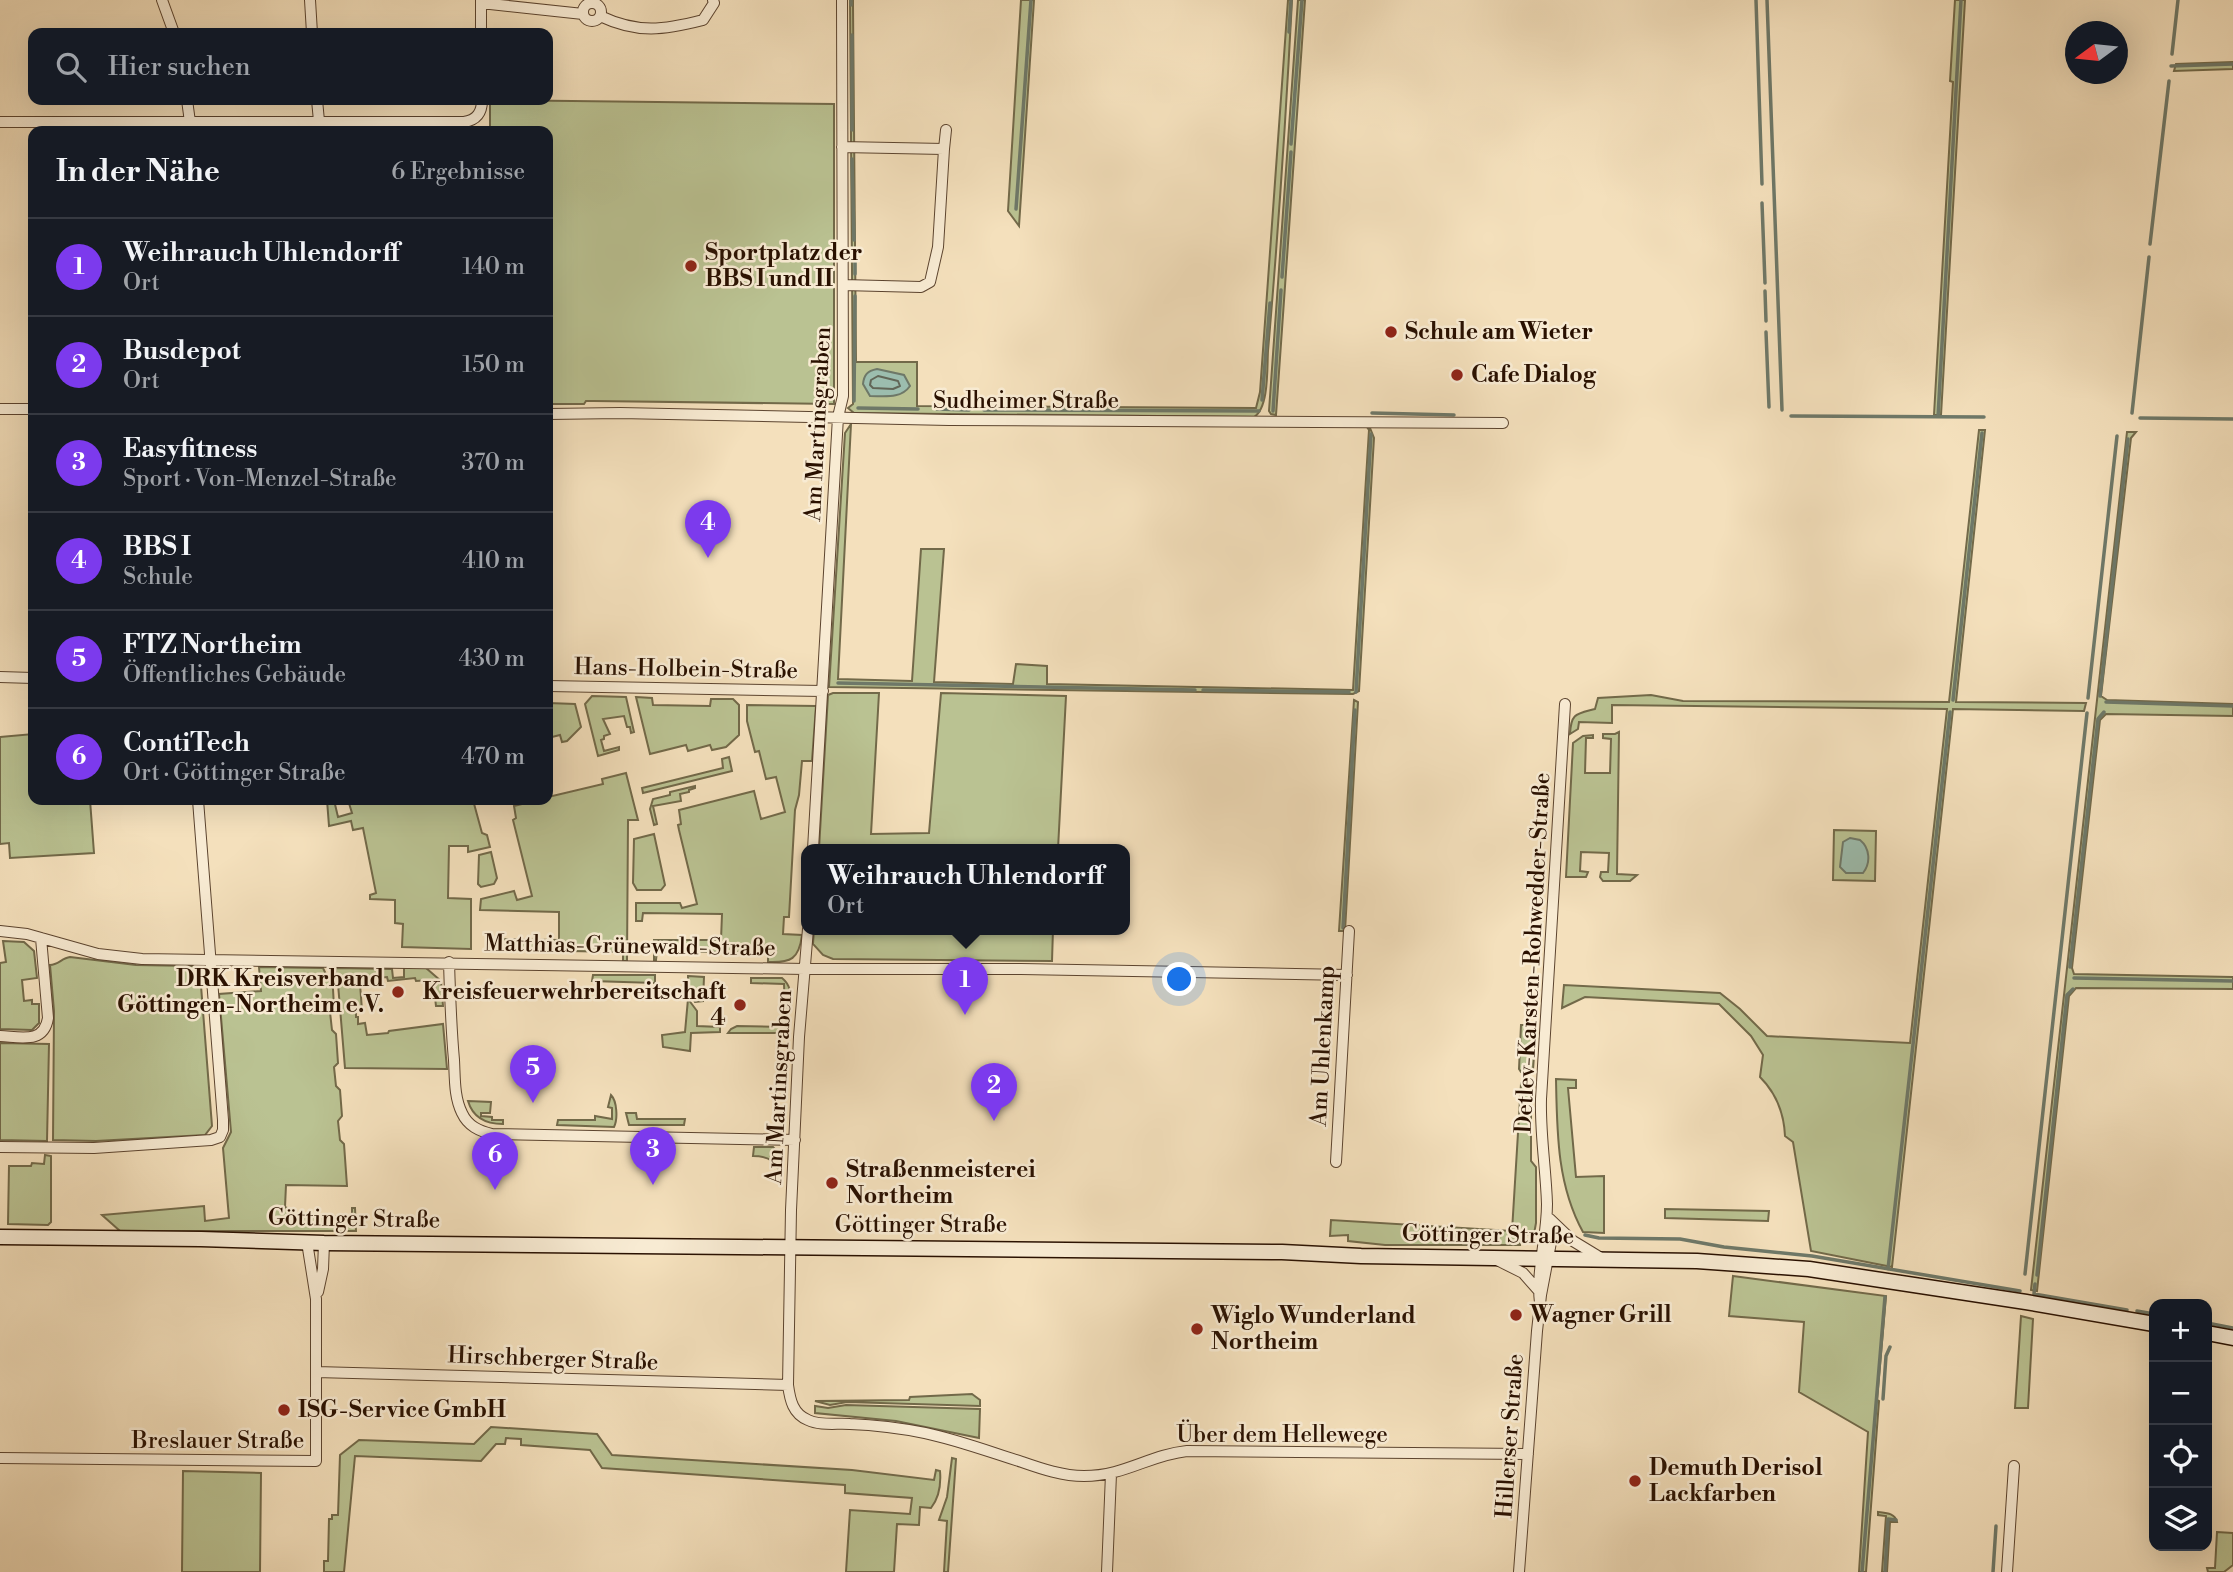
<!DOCTYPE html>
<html lang="de">
<meta charset="utf-8">
<style>
body{margin:0;font-family:"Libre Bodoni",serif;background:#242831;color:#f1f3f6}
.controls{position:absolute;right:21px;bottom:21px;display:grid;overflow:hidden;border-radius:14px;box-shadow:0 7px 28px #0002}
.controls button{width:63px;height:63px;display:grid;place-items:center;padding:0;border:0;border-bottom:2px solid #363941;background:#171b24;color:#f1f3f6;font:35px sans-serif}
.compass{position:absolute;left:2065px;top:21px;width:63px;height:63px;border-radius:50%;background:#171b24;box-shadow:0 7px 28px #0002;rotate:255deg}
.you{position:absolute;left:1180px;top:980px;width:24px;height:24px;margin:-18px;border:5px solid #fff;border-radius:50%;background:#1a73e8;box-shadow:0 0 0 10px #1a73e833}
.badge{display:grid;place-items:center;width:46px;height:46px;border-radius:50%;background:#7c3aed;color:#fff;font-size:23px;font-weight:700}
.pin{position:absolute;translate:-50% -58px;filter:drop-shadow(0 2px 4px #0008)}
.pin::after{content:'';position:absolute;top:37px;width:24px;height:21px;background:inherit;clip-path:polygon(0 0,100% 0,50% 100%)}
.popup{position:absolute;left:801px;top:844px;width:329px;height:91px;box-sizing:border-box;display:grid;place-content:center;border-radius:14px;background:#171b24;filter:drop-shadow(0 2px 5px #0005);font-size:23px;white-space:nowrap;color:#9ea1a6}
.popup b{font-size:26px;color:#f1f3f6}
.popup::after{content:'';position:absolute;left:50%;top:100%;margin-left:-14px;border:14px solid transparent;border-top-color:#171b24}
.list{margin:0;padding:0;list-style:none}
h2{display:flex;justify-content:space-between;align-items:center;height:91px;margin:0;padding:0 28px;font-size:30px}
h2 small{font-size:23px;font-weight:400;color:#9ea1a6}
.list li{display:grid;grid-template-columns:46px 1fr auto;gap:21px;align-items:center;box-sizing:border-box;height:98px;padding:0 28px;border-top:2px solid #363941}
.list b{display:block;font-size:26px;white-space:nowrap}
.list p{margin:0;font-size:23px;white-space:nowrap;color:#9ea1a6}
.list em{font-size:23px;font-style:normal;color:#9ea1a6}
.icon{flex:none;width:38px;height:38px;fill:none;stroke:currentColor;stroke-width:2;stroke-linecap:round;stroke-linejoin:round}
.map{position:relative;flex:none;width:2233px;height:1572px;overflow:hidden}
.search{position:absolute;background:#171b24;box-shadow:0 7px 28px #0002;left:28px;top:28px;width:525px;height:77px;display:flex;align-items:center;gap:18px;box-sizing:border-box;padding:0 24px;border-radius:14px;color:#9ea1a6;font-size:26px}
.panel{position:absolute;background:#171b24;box-shadow:0 7px 28px #0002;left:28px;top:126px;width:525px;height:679px;border-radius:14px}
.map>svg:first-child{display:block}
.green{fill:#bac292;stroke:#726949;stroke-width:2}
.water{fill:#9cbdae;stroke:#6e7868;stroke-width:2}
.lines{fill:none;stroke-linecap:round;stroke-linejoin:round}
.shore{stroke:#626657;stroke-width:2}
.stream{stroke:#6e7868;stroke-width:3.5}
.minor-casing{stroke:#5c442f;stroke-width:12}
.secondary-casing{stroke:#291000;stroke-width:17}
.minor{stroke:#f8ebd3;stroke-width:10}
.secondary{stroke:#f8ebd3;stroke-width:14}
.poi-dot{fill:#8f2418;stroke:#f8ebd3;stroke-width:2.5}
.labels{text-anchor:middle;dominant-baseline:central;stroke-width:5;stroke-linejoin:round;paint-order:stroke}
.poi-label{font-size:23px;font-weight:bold;fill:#291000;stroke:#f8ebd3;text-anchor:start}
.street-label{font-size:23px;fill:#291000;stroke:#f8ebd3}
</style>
<div class="map">
<svg width="2233" height="1572" viewBox="0 0 2233 1572">
<rect width="100%" height="100%" fill="#f4e0bc"/>
<filter id="stains"><feTurbulence type="fractalNoise" baseFrequency=".00286" numOctaves="4"/><feColorMatrix values="0 0 0 0 .2 0 0 0 0 .09 0 0 0 0 .02 0 0 0 .5 -.17"/></filter>
<radialGradient id="worn" r=".72"><stop offset=".6" stop-color="#630" stop-opacity="0"/><stop offset="1" stop-color="#630" stop-opacity=".3"/></radialGradient>
<!-- green -->
<path class="green" d="M850,0H853V6L856,362H917V406L1256,408L1260,392L1288,0H1292C1286,117 1278,235 1268,351C1267,368 1269,408 1254,417L854,413L848,408L853,404Z
M1021,0H1034L1019,226L1008,211Z
M1298,0H1305L1276,415L1271,414L1269,411Z
M1955,0H1965L1941,415H1934L1953,82L1950,81Z
M2233,62V69L2174,71L2176,64Z
M490,100L834,104V404L594,401H586L584,404H548V131H490Z
M851,424L838,679L912,681L921,549H944L934,682L1013,684L1016,664L1047,666V684L1353,690L1369,430L1367,427L1370,428L1374,438L1359,691L1353,694L829,687L845,433Z
M1979,430H1985L1956,702L2086,703L2084,711L1953,709L1892,1267L1811,1251L1793,1142L1785,1136C1784,1113 1777,1094 1760,1077L1763,1055L1751,1036L1719,1004L1585,997L1562,1008L1564,985L1720,993L1740,1009L1767,1036L1910,1043L1947,709L1612,705V723L1579,722L1578,729L1570,734C1571,713 1576,714 1595,709L1598,698L1651,695L1683,701L1949,702Z
M2127,432H2136L2131,438L2101,696L2107,700L2233,704V716L2106,714L2100,720L2072,968L2074,974L2233,977V989L2076,988L2069,996L2037,1291L2031,1290Z
M833,693H879L871,834L929,833L941,693L1066,696L1058,849H819L828,695Z
M592,696L626,697L634,732L631,733L630,727H627L624,716L603,719L610,734L604,736V739L601,740L604,751L619,747V750L598,756L585,704Z
M636,697L652,698L653,705L710,706L711,699H733L739,705V735L726,747L712,750L710,745L688,751L686,745L650,754Z
M1354,700L1358,702L1345,931H1339Z
M548,703L575,704L581,727L567,741L562,742L560,735L548,738Z
M747,705L816,706L812,761H802L799,795L795,810L789,917H784L783,934L802,935C799,959 791,963 768,962V953L657,951L656,960H654V940H721L722,914L643,913L642,921H636V903H680L682,908L697,904L679,830L678,825L681,824L679,810L754,791L761,819L785,812L776,777L766,779L759,751L755,752L747,721Z
M1619,732L1617,874L1637,875L1630,881H1603L1600,877L1601,872H1608L1609,853L1581,852L1580,871L1588,872L1586,877H1566L1573,743L1583,736L1593,735V738H1586L1585,773H1610L1611,739L1603,738V734H1615Z
M33,734V800H90L94,853L10,858L9,843L0,844V737Z
M729,757L732,771L643,793L642,788L723,768L722,759Z
M626,773L638,820H628L627,961H623V952L513,950L491,952V939L559,940V912L480,910L481,899L514,891L517,900L532,896L513,820L516,818L514,806L538,800H548V797L603,784L602,779Z
M695,786V788L689,790V792L680,794L681,801L653,806L657,824L654,825L650,809L653,799L670,795V792Z
M327,800H334L338,817L352,813L348,800H473L482,833L487,835L490,847L468,852V846H449L448,898L471,899V949L402,947L403,924L395,923V900L370,899V895L376,893L363,828L353,830L351,821L329,826Z
M1834,830L1876,831L1875,881L1833,880Z
M654,834L665,885L661,890H637L633,883L634,839Z
M491,852L497,878L494,884L481,887L478,884L479,855Z
M814,929H1053L1052,961L833,959L823,955L813,944Z
M3,941L24,942L34,951L37,978L22,980L24,1001L32,1000V1004H39V1023L32,1030L0,1029V963L6,962Z
M70,957L136,965L193,966L200,973L212,1126L205,1135L96,1141L53,1140L54,1011L50,965C58,965 62,958 70,957Z
M259,967L323,968L333,989L334,1007L330,1012L332,1030L336,1034L338,1063L334,1067L336,1086L340,1090L342,1116L338,1121L340,1140L344,1144L347,1186L286,1185L285,1207L287,1208L288,1216L352,1217V1208H355L356,1231H120L102,1215L204,1206L205,1221L229,1218L223,1148L231,1132L219,994L261,991Z
M335,968L392,969L393,978L404,977V968H426L441,981L443,1006H436L433,980L416,981L415,978L388,981L387,977L367,979V983L360,984L362,1010L356,1011V1017H358V1024L365,1023L367,1035L388,1033L389,1031L443,1024L447,1069L345,1068L338,984Z
M593,975H655V983L592,981Z
M688,976L704,977L703,1001L695,1002L688,990Z
M751,978H782C793,987 790,997 790,1010H785L784,984L751,983Z
M688,999L697,1011V1026L720,1027V1032L691,1033L690,1051L663,1047L662,1035L685,1032Z
M783,1019L788,1023L787,1030L783,1033H728L731,1029L737,1026L782,1027Z
M1521,1025H1536L1533,1070L1531,1072H1521L1519,1069Z
M0,1043L49,1044L47,1141L0,1140Z
M1556,1079L1576,1080V1088H1568L1576,1177L1604,1176V1233L1583,1232C1557,1185 1557,1132 1556,1079Z
M1521,1084L1531,1093V1161L1536,1167V1223L1534,1234L1519,1235L1520,1245H1385L1348,1241V1235L1330,1236L1331,1220L1512,1231Z
M611,1095C617,1101 618,1119 614,1127L557,1125L558,1120H595V1116L612,1119V1108L608,1107Z
M468,1101L491,1102L490,1113H481V1116L492,1117V1120H503V1124C486,1124 473,1118 468,1101Z
M626,1113H636L637,1119H685L684,1125H629Z
M754,1147H773L781,1156V1171H779C775,1159 765,1156 753,1156Z
M45,1155L51,1156V1222L48,1225L8,1224L9,1166H31L32,1163L44,1164Z
M1665,1209L1769,1211L1768,1221L1665,1218Z
M1733,1276L1886,1296L1877,1400L1879,1401L1866,1572H1859L1868,1432L1799,1392L1804,1322L1729,1316Z
M2021,1316L2033,1319L2028,1408H2015Z
M972,1394L980,1400V1406L847,1402L830,1405L815,1401L909,1400L910,1397Z
M846,1405L980,1409L979,1438L896,1421L815,1413V1406L828,1408Z
M491,1427L597,1434L612,1455L852,1470L934,1480L936,1470L940,1471C941,1483 939,1498 931,1508L920,1507L919,1525L897,1524L894,1572H846L850,1510L910,1514L912,1498L845,1493V1485L602,1468L590,1450L521,1445V1439L506,1438L505,1444H496L481,1461L355,1456L344,1572H324V1561H328L329,1519H332V1515H338L340,1455L359,1440L474,1444Z
M952,1458L956,1459L948,1572H944L947,1521L939,1520L947,1497Z
M183,1471L261,1473L260,1572H182Z
M1878,1512C1886,1513 1895,1513 1897,1522H1890L1887,1572H1882L1886,1516L1878,1515Z
M2217,1532L2233,1533V1565L2224,1572H2208L2207,1568H2215Z"/>
<!-- water -->
<path class="water" d="M877,369L904,375L910,386C901,399 885,396 870,396L863,384C864,375 867,371 877,369Z
M1850,838L1860,840C1870,848 1871,863 1863,873H1846L1840,867L1843,842Z"/>
<g class="lines">
<!-- shore -->
<path class="shore" d="M878,376L898,381L900,386L893,389L873,388L870,385L871,380Z"/>
<!-- stream -->
<path class="stream" d="M851,0V5
M1756,0L1762,184
M1767,0L1782,410
M1289,32L1291,0
M2172,54L2178,0
M2171,66L2233,64
M852,130V35
M1291,144L1302,0
M852,159L854,240
M1762,203L1765,283
M1016,209L1031,0
M2150,244L2169,81
M855,274V251
M1282,277L1291,152
M1765,291L1766,321
M1766,332L1769,407
M1262,400L1270,303
M854,401L855,296
M858,408L918,409
M937,409L969,410
M984,410L1259,411
M1273,411L1281,290
M1372,413L1454,415
M2132,413L2149,257
M1791,416L1984,417
M1938,417L1961,0
M2140,418L2233,419
M838,683L1195,690
M1203,690L1349,692
M1356,692L1371,434
M2100,696L2128,439
M2088,698L2117,436
M1953,700L1982,433
M2106,702L2233,706
M1343,928L1355,710
M2070,967L2098,719L2104,712
M2074,978L2233,981
M1585,1235L1599,1238L1680,1239L1724,1247L1812,1256L2020,1291
M1888,1269L1950,712
M2025,1274L2087,713
M2037,1275L2067,995L2073,989
M2035,1284L2034,1294L2127,1310
M2137,1311L2154,1314
M2207,1323L2233,1328
M1883,1399L1886,1356L1890,1347
M1862,1572L1885,1297
M1885,1572L1888,1519L1896,1520
M1993,1572L1996,1526"/>
<!-- minor casing -->
<g class="minor-casing">
<path id="minor" d="M162,0L174,33
M310,0L312,33
M481,0V33
M481,3L583,14
M583 12a9 9 0 1 1 18 0a9 9 0 1 1-18 0Z
M600,16C638,34 664,30 703,20L714,3L713,0
M187,100L190,122
M317,100L319,121
M0,122H464C477,120 482,112 482,100
M842,147L944,149L938,247L930,282L921,287L843,285
M944,149L946,130
M0,409H33
M548,414L620,413L949,420L1503,423
M0,677L33,678
M548,686L823,691
M813,849L838,417L843,396L842,0
M808,929L799,1037L791,1210L788,1385C790,1400 793,1414 808,1420C820,1426 837,1423 850,1424C875,1425 900,1428 925,1433C958,1440 990,1452 1022,1462C1042,1469 1063,1476 1084,1476C1125,1476 1149,1455 1187,1451L1528,1454
M0,931L27,934L98,954L142,959L805,969H1021L1347,975
M449,962C450,995 451,1027 454,1060C455,1078 454,1097 462,1113C468,1126 479,1131 492,1134L795,1140
M0,1036C21,1037 44,1044 48,1018L41,938
M0,1147L94,1148L211,1140L220,1137L223,1130V1120L198,800
M1336,1162L1349,931
M1550,1219L1573,1241L1601,1258
M1497,1260L1523,1273L1538,1290
M318,1292L323,1269L324,1243
M1540,1303C1536,1270 1547,1238 1547,1204C1546,1169 1540,1135 1541,1099L1565,704
M316,1372L788,1385
M0,1458L316,1461V1299L307,1242
M1107,1572L1111,1474
M1519,1572L1537,1331L1541,1295L1552,1237L1551,1228
M2007,1572L2014,1466"/>
</g>
<!-- secondary casing -->
<g class="secondary-casing">
<path id="secondary" d="M0,1237L201,1239L324,1243L1282,1252L1361,1256L1697,1261L1809,1269L2026,1302L2154,1324
M2207,1333L2233,1338"/>
</g>
<!-- minor -->
<use href="#minor" class="minor"/>
<!-- secondary -->
<use href="#secondary" class="secondary"/>
</g>
<!-- markers -->
<g class="poi-dot">
<circle cx="691" cy="266" r="7"/>
<circle cx="1391" cy="332" r="7"/>
<circle cx="1457" cy="375" r="7"/>
<circle cx="398" cy="992" r="7"/>
<circle cx="740" cy="1005" r="7"/>
<circle cx="832" cy="1183" r="7"/>
<circle cx="1516" cy="1315" r="7"/>
<circle cx="1197" cy="1329" r="7"/>
<circle cx="284" cy="1410" r="7"/>
<circle cx="1635" cy="1481" r="7"/>
</g>
<g class="labels">
<!-- poi labels -->
<g class="poi-label">
<text x="705" y="253">Sportplatz der<tspan x="705" dy="26">BBS I und II</tspan></text>
<text x="1405" y="332">Schule am Wieter</text>
<text x="1471" y="375">Cafe Dialog</text>
<text x="384" y="979" text-anchor="end">DRK Kreisverband<tspan x="384" dy="26">Göttingen-Northeim e.V.</tspan></text>
<text x="726" y="992" text-anchor="end">Kreisfeuerwehrbereitschaft<tspan x="726" dy="26">4</tspan></text>
<text x="846" y="1170">Straßenmeisterei<tspan x="846" dy="26">Northeim</tspan></text>
<text x="1530" y="1315">Wagner Grill</text>
<text x="1211" y="1316">Wiglo Wunderland<tspan x="1211" dy="26">Northeim</tspan></text>
<text x="298" y="1410">ISG-Service GmbH</text>
<text x="1649" y="1468">Demuth Derisol<tspan x="1649" dy="26">Lackfarben</tspan></text>
</g>
<!-- street labels -->
<g class="street-label">
<text x="1026" y="401">Sudheimer Straße</text>
<text transform="translate(818 424) rotate(-87)">Am Martinsgraben</text>
<text transform="translate(686 669) rotate(1)">Hans-Holbein-Straße</text>
<text transform="translate(630 946) rotate(1)">Matthias-Grünewald-Straße</text>
<text transform="translate(1533 953) rotate(-87)">Detlev-Karsten-Rohwedder-Straße</text>
<text transform="translate(1323 1046) rotate(-87)">Am Uhlenkamp</text>
<text transform="translate(779 1087) rotate(-87)">Am Martinsgraben</text>
<text transform="translate(354 1219) rotate(1)">Göttinger Straße</text>
<text x="921" y="1225">Göttinger Straße</text>
<text transform="translate(1488 1235) rotate(1)">Göttinger Straße</text>
<text transform="translate(553 1359) rotate(2)">Hirschberger Straße</text>
<text x="1282" y="1435">Über dem Hellewege</text>
<text transform="translate(1510 1436) rotate(-86)">Hillerser Straße</text>
<text x="218" y="1441">Breslauer Straße</text>
</g>
</g>
<rect width="100%" height="100%" filter="url(#stains)"/>
<rect width="100%" height="100%" fill="url(#worn)"/>
</svg>
<div class="controls">
<button>+</button>
<button>−</button>
<button><svg class="icon" aria-label="locate" viewBox="0 0 24 24"><circle cx="12" cy="12" r="6"/><path d="M12 2v4M12 18v4M2 12h4M18 12h4"/></svg></button>
<button><svg class="icon" aria-label="layers" viewBox="0 0 24 24"><path d="M12 4l9 5-9 5-9-5zM3 14l9 5 9-5"/></svg></button>
</div>
<svg class="compass" viewBox="-18 -18 36 36"><path d="M0-13l5 13h-10z" fill="#e53935"/><path d="M0 13l5-13h-10z" fill="#9ea1a6"/></svg>
<div class="you"></div>
<div class="pin badge" style="left:965px;top:1015px">1</div>
<div class="popup"><b>Weihrauch Uhlendorff</b>Ort</div>
<div class="pin badge" style="left:994px;top:1121px">2</div>
<div class="pin badge" style="left:653px;top:1185px">3</div>
<div class="pin badge" style="left:708px;top:558px">4</div>
<div class="pin badge" style="left:533px;top:1103px">5</div>
<div class="pin badge" style="left:495px;top:1190px">6</div>
<div class="search"><svg class="icon" aria-label="search" viewBox="0 0 24 24"><circle cx="10" cy="10" r="6"/><path d="M15 15l6 6"/></svg>Hier suchen</div>
<section class="panel">
<h2>In der Nähe<small>6 Ergebnisse</small></h2>
<ul class="list">
<li><span class="badge">1</span><div><b>Weihrauch Uhlendorff</b><p>Ort</p></div><em>140 m</em></li>
<li><span class="badge">2</span><div><b>Busdepot</b><p>Ort</p></div><em>150 m</em></li>
<li><span class="badge">3</span><div><b>Easyfitness</b><p>Sport · Von-Menzel-Straße</p></div><em>370 m</em></li>
<li><span class="badge">4</span><div><b>BBS I</b><p>Schule</p></div><em>410 m</em></li>
<li><span class="badge">5</span><div><b>FTZ Northeim</b><p>Öffentliches Gebäude</p></div><em>430 m</em></li>
<li><span class="badge">6</span><div><b>ContiTech</b><p>Ort · Göttinger Straße</p></div><em>470 m</em></li>
</ul>
</section>
</div>
